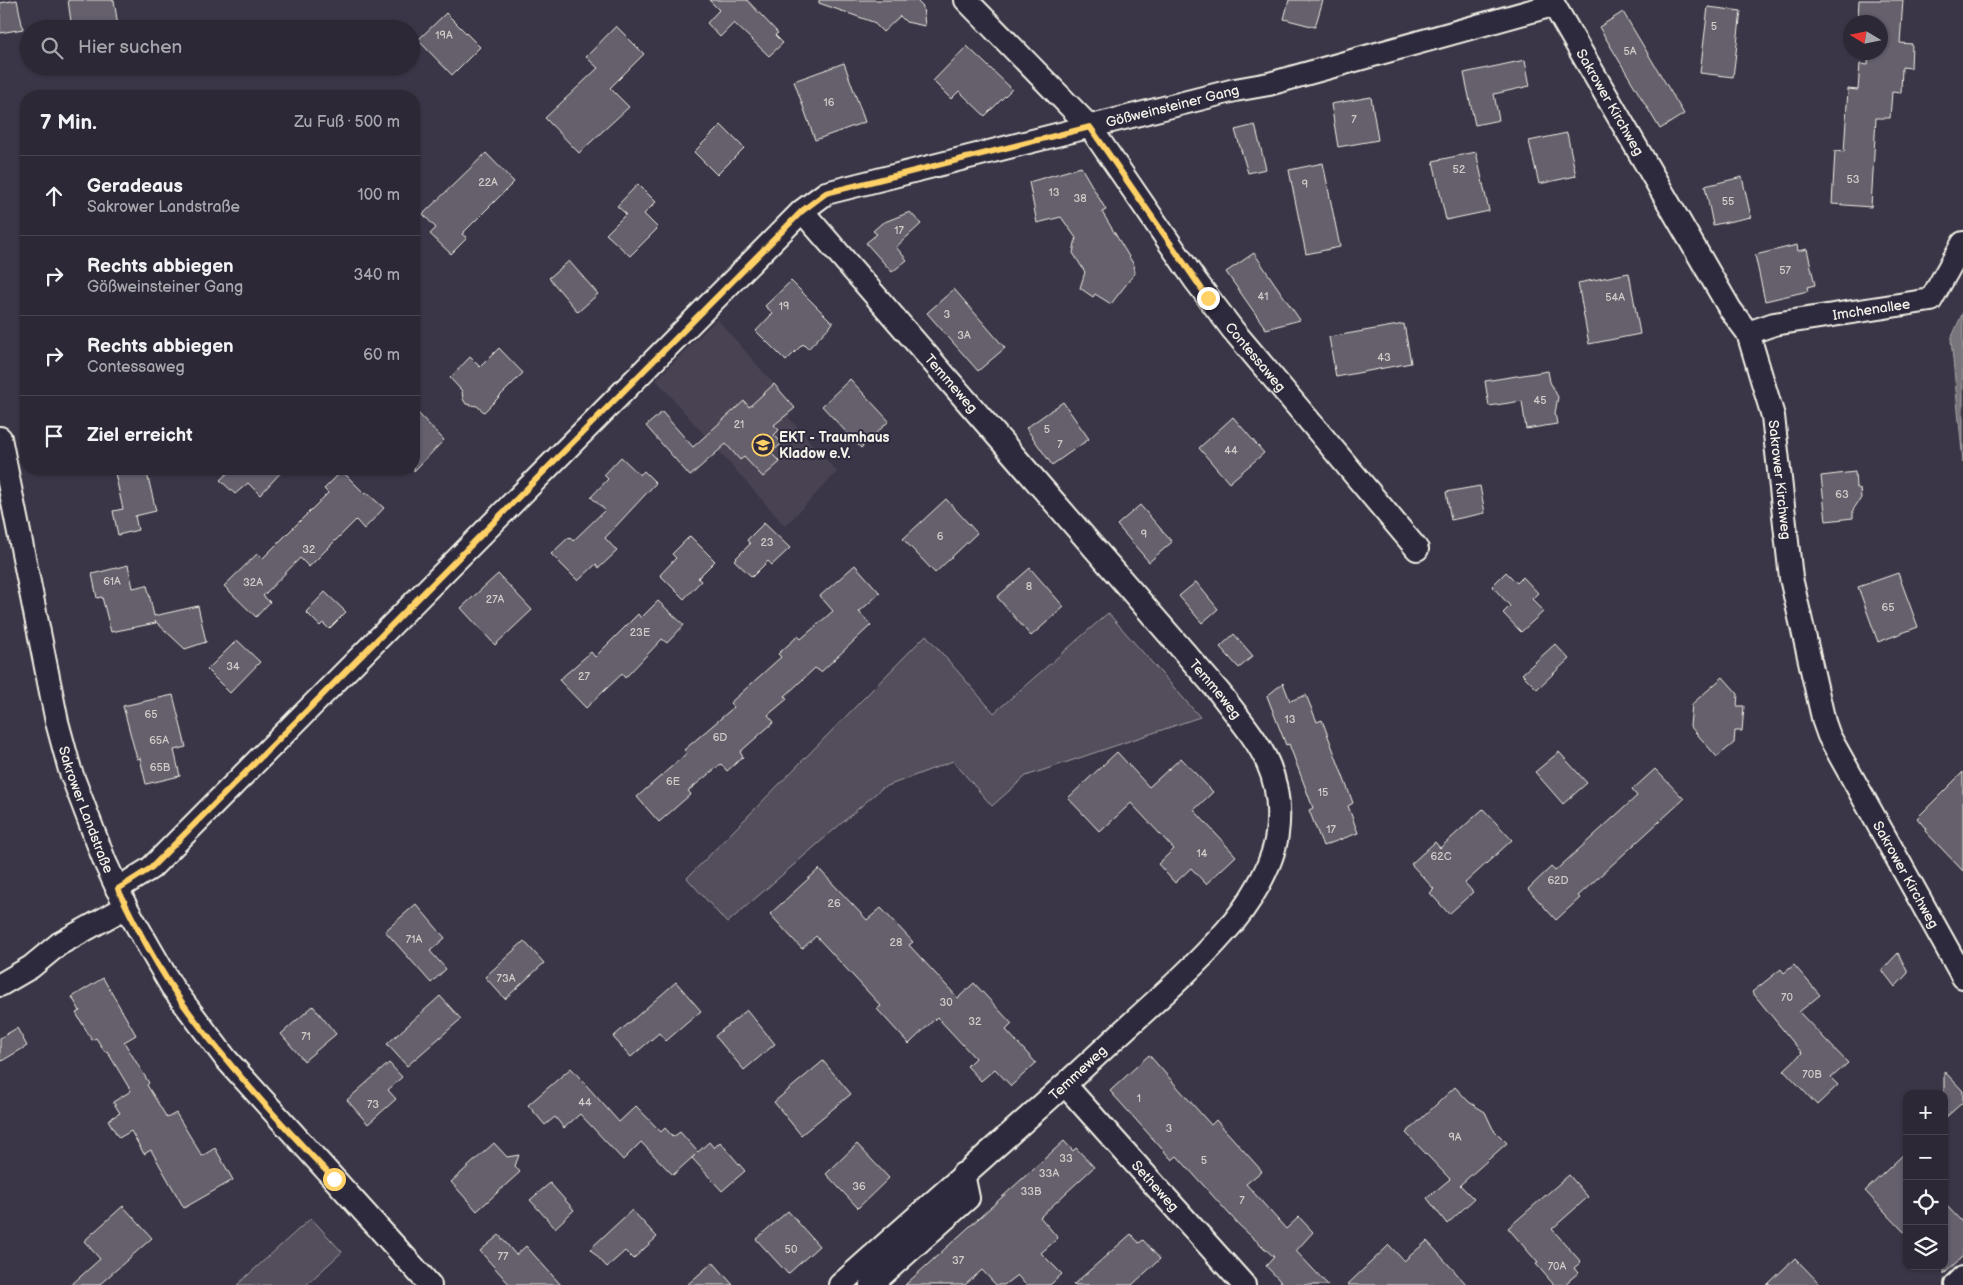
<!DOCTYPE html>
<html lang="de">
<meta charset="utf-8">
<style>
body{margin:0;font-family:"Balsamiq Sans",sans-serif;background:#383441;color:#f1f3f6}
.controls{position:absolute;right:15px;bottom:15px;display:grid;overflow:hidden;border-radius:10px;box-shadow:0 1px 4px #0004}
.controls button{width:45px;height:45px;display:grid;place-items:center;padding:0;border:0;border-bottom:1px solid #484450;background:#2c2835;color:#f1f3f6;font:25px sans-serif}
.compass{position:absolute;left:1843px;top:15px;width:45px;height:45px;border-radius:50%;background:#2c2835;box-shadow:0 1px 4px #0004;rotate:280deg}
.stop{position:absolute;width:15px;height:15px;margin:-11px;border:4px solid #ffd166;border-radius:50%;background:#fff}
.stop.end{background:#ffd166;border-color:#fff;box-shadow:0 1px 5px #0008}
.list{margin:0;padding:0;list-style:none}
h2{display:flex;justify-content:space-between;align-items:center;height:65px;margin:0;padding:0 20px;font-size:21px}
h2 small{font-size:16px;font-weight:400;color:#a6a6ad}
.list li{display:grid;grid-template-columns:32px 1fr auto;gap:15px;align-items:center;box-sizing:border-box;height:80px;padding:0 20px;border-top:1px solid #484450}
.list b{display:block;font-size:19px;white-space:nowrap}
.list p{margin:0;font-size:16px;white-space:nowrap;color:#a6a6ad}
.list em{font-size:16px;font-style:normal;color:#a6a6ad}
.icon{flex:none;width:28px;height:28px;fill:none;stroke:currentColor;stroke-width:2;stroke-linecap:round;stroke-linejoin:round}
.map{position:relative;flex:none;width:1963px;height:1285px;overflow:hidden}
.search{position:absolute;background:#2c2835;box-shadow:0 1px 4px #0004;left:20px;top:20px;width:400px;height:55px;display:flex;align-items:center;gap:12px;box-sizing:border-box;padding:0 18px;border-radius:28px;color:#a6a6ad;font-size:19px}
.panel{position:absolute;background:#2c2835;box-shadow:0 1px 4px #0004;left:20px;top:90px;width:400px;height:385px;border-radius:20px}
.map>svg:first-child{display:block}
.built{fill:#484352}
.green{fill:#534e5c;stroke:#a4a0a2}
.water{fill:#78747b;stroke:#aaa6a7}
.building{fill:#65616c;stroke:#f4f1e8}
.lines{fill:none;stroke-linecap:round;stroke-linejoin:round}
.minor-casing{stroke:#f4f1e8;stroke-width:26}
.minor{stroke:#2f2a3d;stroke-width:22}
.route{stroke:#ffd166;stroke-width:6}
.labels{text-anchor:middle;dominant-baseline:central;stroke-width:4;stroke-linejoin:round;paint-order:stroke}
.number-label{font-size:11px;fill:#d0cdc9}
.street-label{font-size:14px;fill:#f4f1e8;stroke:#2f2a3d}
.poi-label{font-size:14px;font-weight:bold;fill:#f4f1e8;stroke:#2f2a3d;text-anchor:start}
</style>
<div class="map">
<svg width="1963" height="1285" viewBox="0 0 1963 1285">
<rect width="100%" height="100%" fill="#3b3647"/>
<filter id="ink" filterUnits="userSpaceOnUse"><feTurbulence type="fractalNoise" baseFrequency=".02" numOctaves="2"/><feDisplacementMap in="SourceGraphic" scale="10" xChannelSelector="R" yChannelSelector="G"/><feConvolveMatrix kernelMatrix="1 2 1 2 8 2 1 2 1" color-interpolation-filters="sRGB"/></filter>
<g filter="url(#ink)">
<!-- built -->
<path class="built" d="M717,319L795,408L788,417L837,472L785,526L656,380Z"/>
<!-- green -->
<path class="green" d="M1108,613L1200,717L1026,776L992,806L953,761L882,788L727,923L687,878L926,635L994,713Z
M311,1218L342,1252L306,1285H237Z"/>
<!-- water -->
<path class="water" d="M1963,312V462L1951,339Z"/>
<!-- building -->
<path class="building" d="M17,0L23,29L0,33V3Z
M68,0H114L118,26L72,29Z
M709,0H747L778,33L775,35L783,43L769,56L734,23L720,37L707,23L719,10Z
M819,0H916L923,7L925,26L906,22L900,16L883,32L873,22L819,3Z
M1289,0H1323L1315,27L1284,19Z
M1859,0H1903L1900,43L1912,44L1911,68L1902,67L1901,93L1892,92L1890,118H1876L1871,207L1832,204L1835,151L1844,152L1848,89L1858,90L1860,64L1868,65L1869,52H1880V22L1858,18Z
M1708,7L1741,11L1733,77L1700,73Z
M1623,12L1684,114L1660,129L1599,27Z
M446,13L480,47L452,75L418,40Z
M616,26L644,54L610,88L629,107L579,153L545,118L598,68L586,57Z
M967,46L1012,89L985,116L959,91L951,99L933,81Z
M1525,60L1530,86L1494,94L1499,120L1475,125L1464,73Z
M844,63L865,122L815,140L794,81Z
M1371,97L1378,140L1338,147L1331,104Z
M721,125L744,148L717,175L694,152Z
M1255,125L1266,169L1248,173L1235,130Z
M1567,133L1576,176L1539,184L1529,141Z
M1476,152L1489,211L1446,220L1433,161Z
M486,153L514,182L462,234L467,238L451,254L430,234L436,228L423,214Z
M1323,163L1340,247L1306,254L1289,170Z
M1081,167L1106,210L1102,212L1134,265L1135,273L1111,304L1095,294L1093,297L1080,288L1085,272L1073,253L1076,238L1061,217L1037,223L1029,182Z
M1742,177L1751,217L1713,225L1705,186Z
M638,184L656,202L644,214L658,228L630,256L606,234L626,214L617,206Z
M910,212L921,224L896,247L907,260L892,272L866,243L877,234L873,231L882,223Z
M1797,245L1798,251L1807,249L1815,285L1807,287L1808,291L1765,301L1755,255Z
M1254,253L1275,284L1300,320L1266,329L1226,272Z
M569,261L598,294L578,312L549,278Z
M1629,273L1640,334L1589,344L1578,283Z
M791,281L833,323L808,349L803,344L786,361L756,331L773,313L765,306Z
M954,289L1005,348L978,371L927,313Z
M1404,324L1411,363L1336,377L1329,337Z
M499,348L523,373L484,412L477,406L466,404L463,399L462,391L450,378L470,357L480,367Z
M1548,371L1550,382L1558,397L1555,413L1557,424L1526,429L1522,401L1489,406L1485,381Z
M850,379L889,421L861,448L822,406Z
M774,384L795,408L774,425L779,430L774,435L782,443L771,453L780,462L763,477L744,457L740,460L726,444L690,476L646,426L662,412L693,447L744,401L749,407Z
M1063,402L1089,439L1052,465L1026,428Z
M414,409L444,440L414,471Z
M1233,417L1264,453L1229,483L1199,448Z
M621,457L640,475L644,471L656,483L605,538L617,551L599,568L596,564L578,581L551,554L569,537L573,541L605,510L591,497L608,479L604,475Z
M114,469H146L156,511L135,516L138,530L118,535L113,511L123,509Z
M232,469H284L260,495L248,483L235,494L220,480Z
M342,471L365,494L367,493L384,508L364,529L356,520L309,567L300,558L263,596L270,602L256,617L224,586L258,553L263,558L328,493L324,489Z
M1855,472L1856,487L1860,489L1861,498L1853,510V518L1826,521L1821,476Z
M1480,486L1485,513L1451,520L1446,492Z
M946,499L977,533L935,573L903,539Z
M1140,505L1172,542L1149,562L1117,525Z
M764,523L790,548L772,565L768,561L752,577L734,560L750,544L747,540Z
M690,536L715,561L698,578L701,581L684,599L660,575L676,558L672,554Z
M128,565L133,588L147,585L154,616L198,606L206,642L185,649L155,621L156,623L111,632L102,597L97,598L92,574Z
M855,565L880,593L859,612L871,625L821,672L815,668L785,696L787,699L768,715L774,722L740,752L743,757L727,771L721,764L688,791L691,794L659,822L637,797L687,753L684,750L734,707L730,703L781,657L778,654L798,636L801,639L833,611L820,596Z
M1030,568L1064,607L1031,636L997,597Z
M1506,572L1517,583L1523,577L1538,593L1532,599L1544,611L1521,632L1503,613L1510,606L1492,586Z
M1898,573L1918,627L1878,642L1858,587Z
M498,574L532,610L495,645L461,608Z
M1196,582L1218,609L1202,623L1179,596Z
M325,592L346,612L329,629L323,623L320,626L306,612Z
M658,601L684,625L667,643L662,639L625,678L622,674L586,708L559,680L591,652L595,657L638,614L641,618Z
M1234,634L1253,656L1239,668L1220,647Z
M237,640L260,662L230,693L207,670Z
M1555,644L1569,659L1537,689L1522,674Z
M1723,677L1738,694L1737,706H1744L1742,731H1735L1734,743L1717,757L1690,726L1692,704Z
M1283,683L1290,701L1306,695L1317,722L1322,720L1353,803L1348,806L1358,833L1323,846L1309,810L1313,808L1289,744L1286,745L1267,696Z
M173,695L186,747L174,750L180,776L146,784L140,758L137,759L123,706Z
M1117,752L1149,787L1181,758L1213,792L1194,810L1236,856L1206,884L1191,868L1175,883L1158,864L1174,849L1131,803L1100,832L1068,798Z
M1559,752L1587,783L1563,804L1535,772Z
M1655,769L1684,799L1578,896L1580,898L1556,920L1528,889L1551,867L1555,871L1637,796L1632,790Z
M1963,772V871L1925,831L1926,829L1917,818Z
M1483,809L1512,840L1465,883L1473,892L1449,914L1430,893L1434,889L1411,864L1435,842L1440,848Z
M819,869L867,920L881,908L913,942L909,945L958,998L974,983L1012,1024L1006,1030L1036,1063L1011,1086L995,1069L981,1081L967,1066L975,1058L937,1017L909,1044L877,1009L881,1006L816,936L802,949L770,914Z
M416,904L445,938L430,951L446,969L431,983L385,931Z
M524,941L544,963L505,999L485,977Z
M1898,953L1908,973L1895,987L1882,970Z
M1794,965L1820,995L1799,1012L1848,1063L1831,1078L1838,1085L1817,1105L1784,1070L1802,1053L1752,992L1781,969L1784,973Z
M103,978L136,1035L124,1042L149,1083L147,1085L167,1118L176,1113L202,1156L215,1148L233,1180L184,1208L151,1150L144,1154L131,1131L119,1138L108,1120L120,1113L113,1102L131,1091L107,1051L105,1052L96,1038L92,1040L76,1013L80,1011L72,997Z
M676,982L701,1011L666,1041L659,1033L631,1057L613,1037Z
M440,996L461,1019L407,1066L387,1044Z
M313,1006L336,1034L304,1061L281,1034Z
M747,1010L775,1044L744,1070L715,1036Z
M17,1028L27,1046L0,1062V1038Z
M1149,1055L1211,1125L1216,1120L1262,1171L1246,1184L1286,1229L1299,1217L1313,1232L1296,1251L1328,1285H1284L1266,1266L1274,1257L1239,1225L1177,1156L1172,1160L1110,1091Z
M823,1061L851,1094L801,1135L774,1102Z
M389,1063L402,1077L388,1090L396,1099L368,1124L347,1100Z
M571,1068L619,1122L636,1106L661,1132L665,1128L673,1137L680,1132L698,1152L709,1142L714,1148L720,1142L745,1171L722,1191L692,1158L695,1155L673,1175L641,1142L623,1160L580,1114L564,1128L555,1117L545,1125L528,1105Z
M1944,1071L1963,1091V1102L1944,1119Z
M1455,1087L1469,1102L1485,1112L1493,1129L1507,1143L1460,1185L1474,1199L1447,1224L1427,1198L1450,1179L1406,1133Z
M1064,1141L1073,1151L1076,1148L1094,1167L1040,1217L1058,1238L1041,1253L1062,1274L1050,1285H1026L1017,1275L1004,1285H996L982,1270L965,1285H905Z
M494,1143L507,1157L519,1155L515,1166L520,1172L477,1211L451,1182Z
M857,1144L889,1178L858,1208L826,1174Z
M1907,1151V1235L1865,1191Z
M1569,1175L1588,1197L1552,1229L1581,1262L1574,1268L1578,1273L1564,1285H1554L1536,1264L1538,1263L1508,1228Z
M550,1183L574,1210L555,1228L530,1200Z
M1944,1203L1963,1223V1256L1944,1274Z
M123,1206L152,1238L99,1285H71L100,1259L84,1241Z
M632,1210L657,1237L633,1259L625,1251L607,1267L590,1249Z
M788,1211L819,1246L788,1274L756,1239Z
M1131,1234L1139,1243L1143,1240L1160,1259L1132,1285H1073Z
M499,1235L516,1255L526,1246L561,1285H510L480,1251Z
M1427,1241L1467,1285H1347L1389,1245L1404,1261Z
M1795,1258L1821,1285H1767Z
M713,1262L733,1285H687Z"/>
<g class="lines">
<!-- minor casing -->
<g class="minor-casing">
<g id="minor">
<path id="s1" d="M966,0L1090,127L1195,280L1233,330L1417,549"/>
<path id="s2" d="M1551,0L1730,309L1748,333L1773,416L1791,578L1824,722L1829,736L1963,977"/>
<path id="s3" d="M802,211L1219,692C1256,740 1285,770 1277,834C1273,867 1247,908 1225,932C1190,972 1149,1007 1110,1043C1022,1125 930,1204 840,1285"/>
<path id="s4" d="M1748,333L1774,324L1931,300L1963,243"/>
<path id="s5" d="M0,438L57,722L70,770L105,862L126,907L172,987L226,1059L430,1285"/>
<path id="s6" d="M117,889L151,868L802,211L826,193L1235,90L1269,84L1553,5"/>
<path d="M0,985L31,967L59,944L126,907"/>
<path id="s7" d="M1066,1086L1244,1285"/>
<path d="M871,1285L968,1198L963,1174"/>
<path d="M1956,1285L1963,1278"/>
</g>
</g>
<!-- minor -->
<use href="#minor" class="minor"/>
</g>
</g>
<g class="lines" filter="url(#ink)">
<!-- route -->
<path class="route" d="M334,1179C280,1123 226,1064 181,1001C157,966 136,927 118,889L151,868L802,211L826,193L1090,127L1208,298"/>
</g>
<!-- icons -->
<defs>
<g id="school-ring" transform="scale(1.125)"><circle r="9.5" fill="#2f2a3d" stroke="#ffd166" stroke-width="1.5"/><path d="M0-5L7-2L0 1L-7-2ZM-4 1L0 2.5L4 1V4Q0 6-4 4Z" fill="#ffd166"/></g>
</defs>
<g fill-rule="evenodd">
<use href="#school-ring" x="763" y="445"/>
</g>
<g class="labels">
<!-- number labels -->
<g class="number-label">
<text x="1714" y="26">5</text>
<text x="444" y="35">19A</text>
<text x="1630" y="51">5A</text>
<text x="829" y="102">16</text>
<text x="1354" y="119">7</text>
<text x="1459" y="169">52</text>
<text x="1853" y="179">53</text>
<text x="488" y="182">22A</text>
<text x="1305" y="184">9</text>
<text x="1054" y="192">13</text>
<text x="1080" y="198">38</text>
<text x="1728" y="201">55</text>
<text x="899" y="230">17</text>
<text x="1785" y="270">57</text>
<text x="1263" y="296">41</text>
<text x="1615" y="297">54A</text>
<text x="784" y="306">19</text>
<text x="947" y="314">3</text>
<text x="964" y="335">3A</text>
<text x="1384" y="357">43</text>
<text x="1540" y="400">45</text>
<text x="739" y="424">21</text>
<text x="1047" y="429">5</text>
<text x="1060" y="444">7</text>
<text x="1231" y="450">44</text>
<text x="1842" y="494">63</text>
<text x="1144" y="534">9</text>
<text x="940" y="536">6</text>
<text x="767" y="542">23</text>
<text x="309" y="549">32</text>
<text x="112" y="581">61A</text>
<text x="253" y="582">32A</text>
<text x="1029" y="586">8</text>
<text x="495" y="599">27A</text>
<text x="1888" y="607">65</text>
<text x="640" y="632">23E</text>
<text x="233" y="666">34</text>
<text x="584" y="676">27</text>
<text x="151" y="714">65</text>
<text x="1290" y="719">13</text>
<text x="720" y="737">6D</text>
<text x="159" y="740">65A</text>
<text x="160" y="767">65B</text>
<text x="673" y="781">6E</text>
<text x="1323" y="792">15</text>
<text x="1331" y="829">17</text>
<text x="1202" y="853">14</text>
<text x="1441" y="856">62C</text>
<text x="1558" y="880">62D</text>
<text x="834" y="903">26</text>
<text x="414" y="939">71A</text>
<text x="896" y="942">28</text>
<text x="506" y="978">73A</text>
<text x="1787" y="997">70</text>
<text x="946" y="1002">30</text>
<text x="975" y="1021">32</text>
<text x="306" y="1036">71</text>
<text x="1812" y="1074">70B</text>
<text x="1139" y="1098">1</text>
<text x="585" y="1102">44</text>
<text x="373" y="1104">73</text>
<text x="1169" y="1128">3</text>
<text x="1455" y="1137">9A</text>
<text x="1066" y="1158">33</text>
<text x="1204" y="1160">5</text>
<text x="1049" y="1173">33A</text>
<text x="859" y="1186">36</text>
<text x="1031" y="1191">33B</text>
<text x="1242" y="1200">7</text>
<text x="791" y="1249">50</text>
<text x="503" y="1256">77</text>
<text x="958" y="1260">37</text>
<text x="1557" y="1266">70A</text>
</g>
<!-- street labels -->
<g class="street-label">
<text stroke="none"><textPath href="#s2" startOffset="118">Sakrower Kirchweg</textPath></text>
<text stroke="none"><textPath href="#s6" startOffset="1352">Gößweinsteiner Gang</textPath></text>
<text stroke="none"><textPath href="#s4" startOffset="126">Imchenallee</textPath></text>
<text stroke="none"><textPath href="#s1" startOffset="461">Contessaweg</textPath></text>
<text stroke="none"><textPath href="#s3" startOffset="228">Temmeweg</textPath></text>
<text stroke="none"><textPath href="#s2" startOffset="538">Sakrower Kirchweg</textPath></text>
<text stroke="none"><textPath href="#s3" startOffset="632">Temmeweg</textPath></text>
<text stroke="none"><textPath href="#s5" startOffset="382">Sakrower Landstraße</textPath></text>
<text stroke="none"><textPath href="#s2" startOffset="958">Sakrower Kirchweg</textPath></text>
<text transform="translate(1078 1073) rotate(-43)">Temmeweg</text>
<text stroke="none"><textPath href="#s7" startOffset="134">Setheweg</textPath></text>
</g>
<!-- poi labels -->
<g class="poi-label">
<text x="779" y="437">EKT - Traumhaus<tspan x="779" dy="16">Kladow e.V.</tspan></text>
</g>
</g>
</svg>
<div class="controls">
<button>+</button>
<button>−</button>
<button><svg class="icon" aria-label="locate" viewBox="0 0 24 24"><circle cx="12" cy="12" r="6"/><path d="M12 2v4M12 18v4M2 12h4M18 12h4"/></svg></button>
<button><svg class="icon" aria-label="layers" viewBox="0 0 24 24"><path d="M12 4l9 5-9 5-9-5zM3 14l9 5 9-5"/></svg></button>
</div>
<svg class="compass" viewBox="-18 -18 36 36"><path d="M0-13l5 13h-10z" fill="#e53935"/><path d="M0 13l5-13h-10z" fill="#a6a6ad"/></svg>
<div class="stop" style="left:334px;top:1179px"></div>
<div class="stop end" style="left:1208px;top:298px"></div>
<div class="search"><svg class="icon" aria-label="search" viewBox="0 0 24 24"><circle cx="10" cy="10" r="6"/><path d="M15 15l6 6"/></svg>Hier suchen</div>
<section class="panel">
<h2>7 Min.<small>Zu Fuß · 500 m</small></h2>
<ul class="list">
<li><svg class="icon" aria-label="ahead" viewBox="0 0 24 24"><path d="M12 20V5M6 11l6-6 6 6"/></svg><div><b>Geradeaus</b><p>Sakrower Landstraße</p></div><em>100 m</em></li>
<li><svg class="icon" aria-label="right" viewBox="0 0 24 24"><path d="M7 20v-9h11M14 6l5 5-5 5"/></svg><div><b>Rechts abbiegen</b><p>Gößweinsteiner Gang</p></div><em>340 m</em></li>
<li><svg class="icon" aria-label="right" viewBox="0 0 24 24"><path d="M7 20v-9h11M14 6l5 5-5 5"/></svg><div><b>Rechts abbiegen</b><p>Contessaweg</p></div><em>60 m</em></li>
<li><svg class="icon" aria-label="arrive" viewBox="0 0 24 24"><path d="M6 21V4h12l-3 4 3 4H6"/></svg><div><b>Ziel erreicht</b></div></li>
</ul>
</section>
</div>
